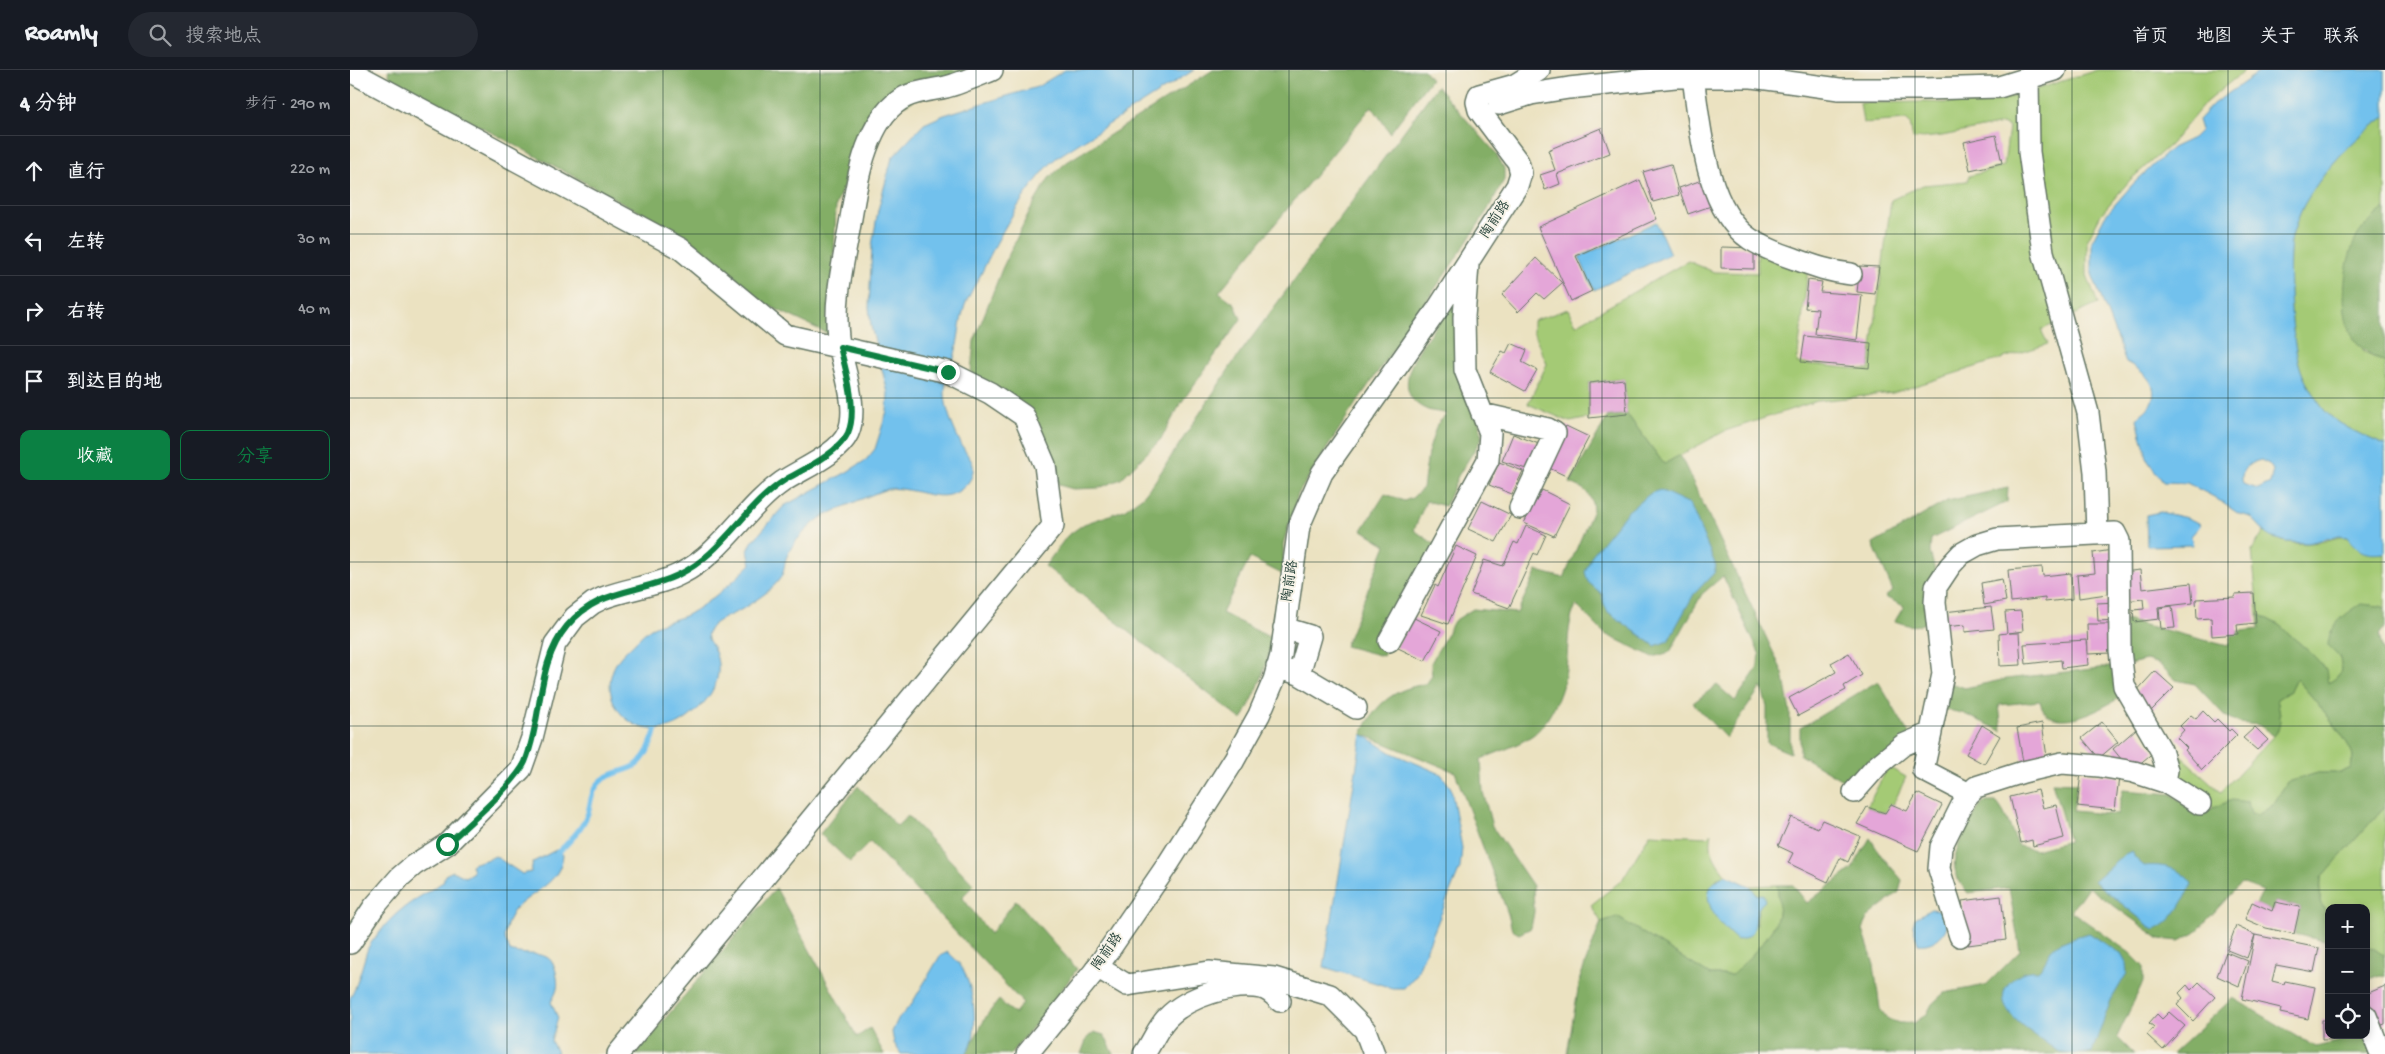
<!DOCTYPE html>
<html lang="zh">
<meta charset="utf-8">
<style>
body{margin:0;font-family:"Gochi Hand","LXGW WenKai TC",sans-serif;background:#242831;color:#f1f3f6}
.controls{position:absolute;right:15px;bottom:15px;display:grid;overflow:hidden;border-radius:10px;box-shadow:0 2px 8px #0003}
.controls button{width:45px;height:45px;display:grid;place-items:center;padding:0;border:0;border-bottom:1px solid #363941;background:#171b24;color:#f1f3f6;font:25px sans-serif}
.stop{position:absolute;width:15px;height:15px;margin:-11px;border:4px solid #0b8043;border-radius:50%;background:#fff}
.stop.end{background:#0b8043;border-color:#fff;box-shadow:0 1px 5px #0008}
.list{margin:0;padding:0;list-style:none}
h2{display:flex;justify-content:space-between;align-items:center;height:65px;margin:0;padding:0 20px;font-size:21px}
h2 small{font-size:16px;font-weight:400;color:#9ea1a6}
.list li{display:grid;grid-template-columns:32px 1fr auto;gap:15px;align-items:center;box-sizing:border-box;height:70px;padding:0 20px;border-top:1px solid #363941}
.list b{display:block;font-size:19px;white-space:nowrap}
.list em{font-size:16px;font-style:normal;color:#9ea1a6}
.actions{display:flex;gap:10px;padding:15px 20px}
.actions a{flex:1;padding:11px 0;border:1px solid #0b8043;border-radius:10px;text-align:center;font-size:18px;color:#0b8043}
.actions .main{background:#0b8043;color:#fff}
.icon{flex:none;width:28px;height:28px;fill:none;stroke:currentColor;stroke-width:2;stroke-linecap:round;stroke-linejoin:round}
.map{position:relative;flex:none;width:2035px;height:984px;overflow:hidden}
header{display:flex;align-items:center;gap:30px;box-sizing:border-box;height:70px;padding:0 25px;background:#171b24;border-bottom:1px solid #363941}
header strong{font-size:24px}
nav{display:flex;gap:28px;margin-inline-start:auto;font-size:18px}
.search{width:350px;height:45px;background:#242831;display:flex;align-items:center;gap:12px;box-sizing:border-box;padding:0 18px;border-radius:28px;color:#9ea1a6;font-size:19px}
main{display:flex}
aside{flex:1;background:#171b24}
.map>svg:first-child{display:block}
.green{fill:#a4ca74;stroke:#628454}
.forest{fill:#83ae66;stroke:#51764d}
.water{fill:#72c1ed;stroke:#487f90;fill-rule:evenodd}
.lines{fill:none;stroke-linecap:round;stroke-linejoin:round}
.stream{stroke:#72c1ed;stroke-width:5.5}
.building{fill:#e4a6d8}
.minor-casing{stroke:#667765;stroke-width:24}
.minor{stroke:#fff;stroke-width:21}
.route{stroke:#0b8043;stroke-width:6}
.grid{fill:none;stroke:#1f3d34;stroke-width:1;stroke-opacity:0.55}
.labels{text-anchor:middle;dominant-baseline:central;stroke-width:4;stroke-linejoin:round;paint-order:stroke}
.street-label{font-size:14px;fill:#1f3d34;stroke:#f7f3e8}
</style>
<header>
<strong>Roamly</strong>
<div class="search"><svg class="icon" aria-label="search" viewBox="0 0 24 24"><circle cx="10" cy="10" r="6"/><path d="M15 15l6 6"/></svg>搜索地点</div>
<nav><a>首页</a><a>地图</a><a>关于</a><a>联系</a></nav>
</header>
<main>
<aside>
<h2>4 分钟<small>步行 · 290 m</small></h2>
<ul class="list">
<li><svg class="icon" aria-label="ahead" viewBox="0 0 24 24"><path d="M12 20V5M6 11l6-6 6 6"/></svg><div><b>直行</b></div><em>220 m</em></li>
<li><svg class="icon" aria-label="left" viewBox="0 0 24 24"><path d="M17 20v-9H6M10 6l-5 5 5 5"/></svg><div><b>左转</b></div><em>30 m</em></li>
<li><svg class="icon" aria-label="right" viewBox="0 0 24 24"><path d="M7 20v-9h11M14 6l5 5-5 5"/></svg><div><b>右转</b></div><em>40 m</em></li>
<li><svg class="icon" aria-label="arrive" viewBox="0 0 24 24"><path d="M6 21V4h12l-3 4 3 4H6"/></svg><div><b>到达目的地</b></div></li>
</ul>
<div class="actions"><a class="main">收藏</a><a>分享</a></div>
</aside>
<div class="map">
<svg width="2035" height="984" viewBox="0 0 2035 984">
<rect width="100%" height="100%" fill="#f7f3e8"/>
<filter id="ink" filterUnits="userSpaceOnUse"><feTurbulence type="fractalNoise" baseFrequency=".02" numOctaves="2"/><feDisplacementMap in="SourceGraphic" scale="10" xChannelSelector="R" yChannelSelector="G"/><feConvolveMatrix kernelMatrix="1 2 1 2 8 2 1 2 1" color-interpolation-filters="sRGB"/></filter>
<filter id="wash" filterUnits="userSpaceOnUse"><feTurbulence type="fractalNoise" baseFrequency=".0096" numOctaves="4" result="noise"/><feDisplacementMap in="SourceGraphic" scale="20" xChannelSelector="R" yChannelSelector="G"/><feGaussianBlur stdDeviation="1.12" result="paint"/><feColorMatrix in="noise" values="0 0 0 0 0 0 0 0 0 0 0 0 0 0 0 0 0 1.4 0 .05"/><feComposite in="paint" operator="in"/></filter>
<g filter="url(#wash)">
<rect width="100%" height="100%" fill="#ebe2c1"/>
<!-- green -->
<path class="green" d="M1747,0H1895L1856,32L1820,75L1780,110L1751,144L1737,171V205L1748,234L1691,260L1698,274L1543,323L1467,331L1375,361L1314,394L1277,344L1274,309L1239,313V348L1220,352L1178,334L1197,294L1183,261V251L1218,239L1226,255L1338,191L1364,202L1408,203L1407,180L1458,200L1447,293L1519,300L1541,130L1573,115L1617,111L1619,106L1654,96L1659,57L1652,54L1592,66L1563,69L1560,54L1556,50L1513,53L1510,33L1574,32L1624,34L1649,31Z
M2035,47V138L2008,166L2013,281L2035,293V375C2020,369 1990,356 1978,344C1971,338 1955,312 1952,303C1941,276 1937,201 1941,171C1943,161 1949,145 1954,135C1973,101 2002,69 2035,47Z
M1914,461C1928,475 1955,475 1974,471C1983,469 1988,466 1997,467C2008,480 2018,485 2035,483V538L2030,536L1978,576L1990,588L1992,601L1985,609L1978,613L1963,585L1929,555L1908,544L1902,480Z
M1946,609C1958,621 2001,672 2003,686C2003,689 2001,694 2001,698L1990,703H1968L1937,712L1923,735L1908,745L1872,734L1864,738L1822,709L1825,681L1871,722L1928,661L1930,644L1927,629L1940,621Z
M1538,697L1556,707L1543,735L1535,743L1517,737Z
M2035,736V886L2016,875V838H1979V845L1970,832L1971,808Z
M1362,763C1358,781 1365,791 1376,805L1366,809L1407,855C1405,845 1412,836 1408,826C1406,822 1402,820 1400,816L1427,815C1429,826 1430,843 1425,854C1417,871 1396,891 1382,905H1360L1267,847L1251,852L1241,835L1272,810L1300,764L1357,767Z"/>
<!-- forest -->
<path class="forest" d="M38,0H620L518,55L486,135L481,265L415,234L333,165L40,8Z
M863,0H1074L1081,9L1040,63L1022,36L869,222L885,234L891,249L831,333L811,369L771,409L749,418L723,419L709,415L692,360L682,342L621,302L624,271L652,199L680,140L699,108L717,92Z
M1087,16L1144,81L1154,98V110L1137,141L1111,181L1000,342L948,424L933,474L934,505L900,488L872,543L921,568C918,599 906,623 892,650L695,496L717,466L734,454L774,440L793,426L805,411L883,293Z
M2035,138V293C2020,285 2006,276 1999,260C1990,235 1994,188 2008,165C2014,156 2026,144 2035,138Z
M1104,236L1109,238L1132,368L1108,406L1095,436L1076,431L1064,460L1087,476L1033,586L995,576L1036,475L1012,460L1035,424L1054,431L1062,428L1073,418L1078,383L1087,354L1097,344C1092,342 1084,342 1078,340C1042,326 1061,290 1077,268C1085,257 1092,244 1104,236Z
M1277,344L1314,394L1330,385L1433,603L1440,642V683L1417,673V636L1411,617L1376,668L1343,633L1367,615L1385,631L1407,599L1410,585L1373,506L1352,524L1320,582L1303,587L1255,564L1226,535C1216,556 1219,576 1216,598C1214,620 1200,652 1183,665C1167,676 1148,682 1131,689L1133,722L1142,756L1183,816L1184,842L1181,858L1169,864L1162,860L1158,844L1105,702L1012,664C1025,634 1043,619 1076,614L1082,606L1081,593L1104,551L1123,539L1167,543L1187,501L1214,508L1243,440C1242,424 1235,418 1220,413L1258,346Z
M1658,418L1657,432L1581,469L1580,482L1586,504L1580,549C1568,559 1559,556 1545,551L1554,536L1535,527L1543,521L1523,474L1597,431Z
M2011,534L2030,536L2035,538V557L2029,565L2035,590V736L1971,808L1970,832L1979,845V872L1944,864L1950,837L1925,832L1922,841L1906,834L1913,821L1891,813L1845,863L1829,871L1810,869L1738,817L1721,841L1780,883L1793,896V912L1767,967L1784,984H1217L1230,908L1251,852L1267,847L1360,905H1382C1396,891 1417,871 1425,854C1430,843 1429,826 1427,815H1443L1457,833L1502,799L1520,768L1530,784L1552,810L1549,822L1517,848L1513,860L1524,895L1530,939L1538,949L1549,953H1564L1577,944L1582,934L1594,923L1636,915L1670,881L1659,818L1618,823C1610,814 1602,801 1605,788C1607,773 1624,743 1634,732H1646C1657,744 1661,762 1669,776L1685,780L1719,771L1702,712L1727,713L1723,741L1767,745L1773,720L1822,724L1842,742L1858,740L1882,730L1898,732L1901,744L1908,745L1923,735L1937,712L1968,703H1990L2001,698C2001,694 2003,689 2003,686C2001,672 1958,621 1946,609L1940,621L1927,629C1930,642 1933,656 1924,666L1909,655L1889,653L1875,646L1845,614L1826,610L1809,594L1796,590L1776,595L1775,550L1878,576L1882,562L1909,559L1908,544L1929,555L1963,585L1976,599L1978,613L1985,609L1992,601L1990,588L1978,576C1979,555 1994,545 2011,534Z
M1767,596L1769,628C1750,640 1698,667 1690,631L1649,635L1652,661L1612,643L1592,639L1597,612L1615,618L1656,609Z
M1528,611L1560,666L1499,714L1450,685V658Z
M508,716L547,756L558,746L624,815L612,827L640,864L666,830L727,899L695,943L660,984H616L637,945L649,930L664,944L673,933L520,772L500,792L470,764Z
M426,818L507,967L520,958L534,984H285Z
M2016,875L2034,885L2035,906L2030,905L2016,910Z
M1883,928L1966,977L2019,964L2026,984H1822Z
M744,962L754,965L764,984H731L737,968Z"/>
<!-- water -->
<path class="water" d="M715,0H844L706,88C673,121 650,164 630,206C625,215 619,225 615,235C609,253 609,271 604,288C601,300 594,313 595,325C596,343 606,365 615,381C618,386 622,390 623,395C624,403 621,410 616,415C594,439 564,415 538,419C531,420 474,445 469,449C457,458 442,473 437,486C434,493 435,500 431,507C423,520 406,530 394,538C384,545 362,550 358,562C356,568 360,572 363,577C377,606 361,629 339,647C288,687 231,622 277,580C285,573 292,564 301,558C312,552 326,550 337,545C360,532 382,513 401,494L398,481L402,472L434,436L497,402L516,390L525,379L537,341L538,323L521,256L519,237L522,176L528,140L542,88L574,54L594,45L687,17Z
M1912,0H2035V47C2002,69 1973,101 1954,135C1949,145 1943,161 1941,171C1937,201 1941,276 1952,303C1955,312 1971,338 1978,344C1990,356 2020,369 2035,375V483C2014,485 2010,483 1997,467L1989,466L1958,473L1937,472L1920,467L1901,447L1889,444L1864,427L1837,413L1813,412L1798,391L1787,349C1790,344 1795,342 1798,338C1814,316 1793,301 1776,292L1742,204V171L1755,146L1783,114L1822,78L1843,68L1851,60L1848,50L1863,34ZM1911,390L1919,394L1923,400L1920,413L1908,419L1893,414C1889,400 1898,393 1911,390Z
M1306,152L1320,184L1244,220L1229,187Z
M1310,420L1340,434L1366,496L1364,503L1344,524L1318,571L1305,576L1258,542L1254,534L1252,524L1238,512L1235,502L1242,485L1278,441L1301,423Z
M1810,442L1837,448L1849,453L1850,456L1841,466L1843,475L1797,476L1796,445Z
M1012,664L1042,683L1091,704L1101,718L1112,778L1110,798L1066,905L1054,918H1042L974,897Z
M206,780L210,781L213,785C210,814 184,820 166,838C160,844 156,857 154,866L160,881C180,888 201,877 206,902C209,916 208,920 201,932L208,948L201,971L208,984H0V928C6,921 14,889 18,878C21,872 26,867 30,862C47,838 69,828 93,812L95,805L103,801L115,807L123,802L121,795C127,791 137,791 145,786L172,804L181,802L183,792Z
M1782,781L1785,788L1794,796C1812,794 1832,798 1842,814C1834,831 1823,854 1804,860L1744,811L1775,784Z
M1376,805L1400,816L1407,825L1413,824L1415,831C1397,844 1416,865 1387,870C1367,853 1340,820 1376,805Z
M1581,839L1589,840L1594,844L1597,856C1593,868 1580,876 1568,874L1563,856L1565,848Z
M1739,863L1771,884L1776,893L1777,903L1761,930L1742,982C1736,984 1719,984 1712,983C1703,979 1694,971 1686,966C1668,953 1638,931 1663,909C1671,902 1677,900 1688,901C1698,892 1695,888 1701,880C1709,871 1728,866 1739,863Z
M598,882C603,887 610,893 613,900C624,919 631,967 616,984H551L544,973L542,962L548,949L561,935L590,886Z"/>
<g class="lines">
<!-- stream -->
<path class="stream" d="M205,785C217,775 233,758 238,743C241,733 240,726 246,717C254,704 270,703 283,697C296,691 304,668 307,654"/>
</g>
<g id="blocks">
<!-- building -->
<path class="building" d="M1251,58L1260,83L1207,104L1210,114L1195,120L1190,105L1205,100L1198,80Z
M1646,65L1652,93L1620,100L1614,72Z
M1321,94L1329,125L1303,132L1293,102Z
M1355,109L1364,135L1338,144L1329,118Z
M1290,110L1307,149L1226,186L1242,221L1221,231L1188,157Z
M1371,177L1404,178V199L1371,198Z
M1186,188L1212,213L1194,229L1187,223L1168,242L1152,225Z
M1510,196L1529,197L1525,224L1507,222Z
M1458,210L1472,212L1470,222L1512,225L1507,270L1465,264L1468,239L1455,238Z
M1455,266L1521,273L1519,298L1451,292Z
M1161,273L1177,280L1172,292L1187,300L1175,321L1140,302L1152,281L1156,283Z
M1274,309L1277,344L1239,348V313Z
M1216,356L1239,367L1218,407L1195,396Z
M1163,364L1194,376L1182,401L1152,391Z
M1149,392L1173,401L1162,424L1139,415Z
M1192,420L1220,434L1204,466L1174,453Z
M1132,431L1161,445L1146,472L1118,459Z
M1176,456L1196,465L1187,485L1184,483L1159,538L1121,524L1134,490L1153,496L1164,472L1168,474Z
M1106,476L1127,486L1098,554L1071,545L1085,515L1088,517Z
M1762,480L1764,523L1729,528L1727,505L1745,503L1743,483Z
M1692,497L1693,506L1721,503L1722,529L1695,532V528L1661,532L1658,500Z
M1790,500L1792,519L1841,513L1843,533L1808,537L1809,549L1784,552L1783,540L1794,539L1793,529L1775,531L1773,502Z
M1652,509L1656,531L1634,535L1631,513Z
M1904,523L1906,553L1887,555L1888,564L1862,566L1861,548L1847,549L1846,529L1885,527V524Z
M1766,532L1767,550L1748,551L1747,533Z
M1822,536L1825,558L1811,559L1809,538Z
M1641,537L1644,559L1615,562V555L1594,557L1593,542Z
M1671,541L1673,561L1659,563H1669L1671,595L1650,596L1649,564L1657,563L1655,542Z
M1062,547L1091,561L1075,591L1046,577Z
M1737,554H1760L1761,583L1738,584Z
M1736,570L1738,595L1712,598L1711,590L1676,594L1674,574Z
M1499,583L1512,605L1494,616L1496,620L1448,646L1439,628L1486,602L1481,593Z
M1805,601L1824,618L1800,642L1783,625Z
M1853,641L1864,652L1867,649L1879,661L1881,659L1887,665L1852,700L1835,680L1837,678L1827,668L1834,660L1830,656L1841,645L1846,649Z
M1752,652L1768,672L1749,688L1732,668Z
M1692,653L1697,687L1673,692L1667,658Z
M1632,655L1650,666L1634,694L1616,684Z
M1905,657L1918,670L1907,680L1893,668Z
M1786,659L1805,681L1781,701L1763,679Z
M1731,703L1769,707L1765,740L1727,736Z
M1688,720L1693,738L1706,735L1714,768L1683,776L1682,770L1671,773L1660,727Z
M1567,723L1592,735L1568,781L1507,754L1517,737L1535,743L1541,734L1557,741Z
M1441,747L1468,758L1472,750L1510,766L1498,792L1490,788L1478,812L1438,793L1443,783L1428,776Z
M1651,826L1656,870L1618,875L1612,831Z
M1902,832L1922,841L1925,832L1950,837L1944,864L1916,858L1895,849Z
M1886,856L1905,865L1969,878L1964,902L1926,895L1922,911L1934,914L1935,911L1965,917L1958,949L1930,943L1931,938L1892,929L1905,865L1897,888L1877,880Z
M1876,882L1898,891L1889,916L1867,906Z
M1849,912L1865,927L1843,951L1827,935L1833,928L1829,923L1837,915L1841,920Z
M2035,916V954L2029,956L2016,924Z
M1819,942L1835,956L1813,980L1797,965L1804,957L1799,953L1807,944L1812,949Z
M1972,950H1979V965H2000V969L1972,970Z"/>
</g>
</g>
<g filter="url(#ink)">
<use href="#blocks" fill-opacity="0" stroke="#667765" stroke-width="1"/>
<g class="lines">
<!-- minor casing -->
<g class="minor-casing">
<path id="minor" d="M0,1L331,179L435,265L598,302L640,323L674,346L695,395L703,456L268,984
M1343,7C1350,55 1355,139 1400,169C1413,177 1430,184 1445,189C1464,196 1481,202 1501,204
M1678,8L1679,82L1693,182L1738,343L1745,402L1747,464
M1149,34L1181,24L1219,18L1325,7H1402L1489,19H1574L1649,17L1705,0
M1132,344L1198,359L1205,363L1170,438
M934,558L960,566L949,604
M1039,571L1138,390L1140,363L1115,300L1114,247L1118,195
M927,597L949,604L1006,638
M1573,700L1593,604L1585,533L1586,517L1600,496L1611,484L1627,475L1647,469L1765,463L1769,471L1770,580L1774,616L1811,680L1817,700L1815,712
M1504,722L1527,696L1553,675L1581,663L1573,700L1619,724
M1610,866L1589,799L1591,777L1616,727L1626,717L1673,702L1712,693L1749,696L1784,702L1815,712L1850,734
M0,873L24,837L50,807L64,795L97,774L171,699L182,668L205,574L225,547L243,533L253,528C279,518 308,516 332,503C373,482 395,438 432,412C451,399 488,385 498,363C510,335 491,295 488,267C484,233 492,198 498,165C504,134 507,100 520,70C527,53 539,35 555,27C567,21 583,20 596,17C611,13 627,6 642,0
M747,897L777,915L859,902L924,908L980,925L1015,960L1024,984
M2016,946L2031,984
M677,984L744,902L818,794L884,690L909,645L924,610L931,585L949,456L972,403L1087,240L1167,116L1171,103L1168,92L1129,40L1127,32L1129,25L1165,15L1189,0
M794,984C802,973 808,957 817,948C838,926 882,913 911,918C919,919 925,926 930,931"/>
</g>
<!-- minor -->
<use href="#minor" class="minor"/>
</g>
</g>
<g class="lines" filter="url(#ink)">
<!-- route -->
<path class="route" d="M97,774C116,756 165,714 175,692C193,648 186,593 217,556C249,518 288,524 328,505C373,484 394,436 435,410C454,399 489,383 498,363C508,340 496,300 490,277L598,302"/>
</g>
<!-- grid -->
<path class="grid" d="M157,0V984M313,0V984M470,0V984M626,0V984M783,0V984M939,0V984M1096,0V984M1252,0V984M1409,0V984M1565,0V984M1722,0V984M1878,0V984M0,164H2035M0,328H2035M0,492H2035M0,656H2035M0,820H2035"/>
<g class="labels">
<!-- street labels -->
<g class="street-label">
<text transform="translate(1146 150) rotate(-57)">陶前路</text>
<text transform="translate(941 511) rotate(-82)">陶前路</text>
<text transform="translate(758 882) rotate(-55)">陶前路</text>
</g>
</g>
</svg>
<div class="controls">
<button>+</button>
<button>−</button>
<button><svg class="icon" aria-label="locate" viewBox="0 0 24 24"><circle cx="12" cy="12" r="6"/><path d="M12 2v4M12 18v4M2 12h4M18 12h4"/></svg></button>
</div>
<div class="stop" style="left:97px;top:774px"></div>
<div class="stop end" style="left:598px;top:302px"></div>
</div>
</main>
